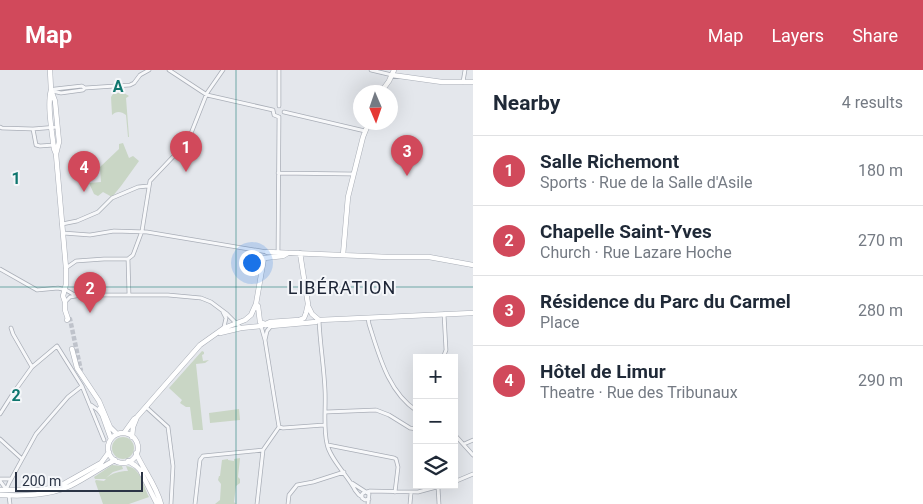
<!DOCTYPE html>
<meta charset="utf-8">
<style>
body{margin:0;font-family:Roboto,sans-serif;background:#f6f6f7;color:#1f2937}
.controls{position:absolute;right:15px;bottom:15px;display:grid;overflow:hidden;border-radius:0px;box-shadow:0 5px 20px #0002}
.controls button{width:45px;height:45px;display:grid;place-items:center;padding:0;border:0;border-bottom:1px solid #e0e1e3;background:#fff;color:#1f2937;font:25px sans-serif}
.compass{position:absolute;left:353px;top:15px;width:45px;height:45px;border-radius:50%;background:#fff;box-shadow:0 5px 20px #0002;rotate:178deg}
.scale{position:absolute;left:15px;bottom:12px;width:128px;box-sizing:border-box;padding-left:5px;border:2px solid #2b3445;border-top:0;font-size:14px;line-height:18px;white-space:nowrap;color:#2b3445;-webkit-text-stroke:4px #f4f6f9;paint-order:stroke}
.you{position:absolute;left:251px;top:192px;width:18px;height:18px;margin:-12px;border:4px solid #fff;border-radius:50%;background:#1a73e8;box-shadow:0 0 0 8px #1a73e833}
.badge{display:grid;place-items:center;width:32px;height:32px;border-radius:50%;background:#d1495b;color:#fff;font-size:16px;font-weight:700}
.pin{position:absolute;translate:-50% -41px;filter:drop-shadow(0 1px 2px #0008)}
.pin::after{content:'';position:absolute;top:26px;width:18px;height:15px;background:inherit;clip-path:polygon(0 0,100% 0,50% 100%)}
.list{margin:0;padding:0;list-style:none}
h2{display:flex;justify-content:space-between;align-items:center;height:65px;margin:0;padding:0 20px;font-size:21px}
h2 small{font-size:16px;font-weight:400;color:#747a83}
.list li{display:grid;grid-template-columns:32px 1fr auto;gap:15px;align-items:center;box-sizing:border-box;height:70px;padding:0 20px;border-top:1px solid #e0e1e3}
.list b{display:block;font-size:19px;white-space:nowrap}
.list p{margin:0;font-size:16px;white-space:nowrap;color:#747a83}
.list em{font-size:16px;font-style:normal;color:#747a83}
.icon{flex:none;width:28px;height:28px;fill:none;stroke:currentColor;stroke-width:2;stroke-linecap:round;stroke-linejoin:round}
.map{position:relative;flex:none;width:473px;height:434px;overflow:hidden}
header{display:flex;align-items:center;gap:30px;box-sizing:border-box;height:70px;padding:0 25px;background:#d1495b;color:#fff}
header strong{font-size:24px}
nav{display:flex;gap:28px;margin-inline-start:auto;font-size:18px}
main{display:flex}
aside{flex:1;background:#fff}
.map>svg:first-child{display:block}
.green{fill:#c9d6c5}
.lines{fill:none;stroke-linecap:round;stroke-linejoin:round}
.secondary-tunnel{stroke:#bfc3cb;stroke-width:4.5;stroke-dasharray:4.5 2;stroke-linecap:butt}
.street-casing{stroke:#a9aeb7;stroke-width:4.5}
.secondary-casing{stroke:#a9aeb7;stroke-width:5.5}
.street{stroke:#f7f8fa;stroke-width:3}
.secondary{stroke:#fff;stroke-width:4.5}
.grid{fill:none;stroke:#0f766e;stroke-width:1;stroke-opacity:0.55}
.labels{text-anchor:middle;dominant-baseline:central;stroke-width:4;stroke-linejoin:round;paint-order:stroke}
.neighbourhood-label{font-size:18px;letter-spacing:1px;fill:#1d2536;stroke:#f4f6f9}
.grid-label{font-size:16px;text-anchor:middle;font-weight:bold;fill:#0f766e;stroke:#f4f6f9;stroke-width:4;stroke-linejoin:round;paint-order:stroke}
</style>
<header>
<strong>Map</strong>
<nav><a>Map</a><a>Layers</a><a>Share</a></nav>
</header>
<main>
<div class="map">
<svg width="473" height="434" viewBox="0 0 473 434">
<rect width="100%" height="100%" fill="#e4e7ec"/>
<!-- green -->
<path class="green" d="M118,23H124L129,26L126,28L129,67H128L126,45C121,41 116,41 112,45L111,27L113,24Z
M123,73L129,88L133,86L139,91L121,116L112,127L103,122L98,126L94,124L89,113L101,112L100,97L119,79V74Z
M202,281L204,282V284L202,285L203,291L209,290L205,293L196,294L203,360H193L190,337H186L180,333L182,330L169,318Z
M239,339L240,350L210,353L209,343Z
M112 378a11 11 0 1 1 22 0a11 11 0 1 1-22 0Z
M240,388L238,407L240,409V413L236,416L234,432L236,434H215L220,430L221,414L218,410L219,406H220L222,390L228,389V390L234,391V389Z
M112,395L122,396L123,399L113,402L106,408C113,403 119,401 128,401L126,396C141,397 143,416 149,427L129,434H103L95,411L96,410L104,411L106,409H95L94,407Z"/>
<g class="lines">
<!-- secondary-tunnel -->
<path class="secondary-tunnel" d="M68,249H70L81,301"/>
<!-- street casing -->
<g class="street-casing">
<path id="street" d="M169,0L207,25L273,40
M371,0L392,5
M463,12L465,0
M51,20L55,19L82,16L85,18L130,15L134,13L140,5L149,0
M52,21L61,23L83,20L85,18
M279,36V0
M273,40L274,45L279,47
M284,42L365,61
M0,57L2,58L33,59L57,57
M33,59L36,75L40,76L54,75
M278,103L353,104
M62,154L77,151L98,142L112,128L138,117L148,116
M63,163L90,165L114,161L147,162L267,182
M278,183L279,47
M128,189L129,225
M66,198L76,191L104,189H128L133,185L142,161L150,111L188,71L207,23L223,0
M0,199L37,220L58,218L66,220L73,224L79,225H168L201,228L211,232L227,244L241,258
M65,232L70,227L76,226
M223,242L226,248L224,257
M368,248L369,254C379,285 388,322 417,341
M319,250C320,274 324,297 325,320C326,338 323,357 327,374C330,389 348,406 355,420L359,425L362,427
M261,256L265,270L279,357
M11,258L13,264L32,297
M265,270L267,261L271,256
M443,288L446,280L444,244
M91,335L98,340L101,344
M146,337L168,357L173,396L171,434
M326,342L376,340L389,345L410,358L417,359
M0,344L14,322L32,297L57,276L82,316L104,370
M279,357L283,358L324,355
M454,364L473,385
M0,369L22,389
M464,374L473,370
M328,375L394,388L396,389L398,397L395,422
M0,409H10
M0,411L6,419
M454,412L473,404
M352,413L369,424L368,434
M438,417L439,434
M6,420L9,413L36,364L68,327L82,316
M365,422L362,424V428L365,430L369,429
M367,422L370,421L418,422L444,415
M9,426L10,434
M195,434L200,390L203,386L263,380
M257,434L263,380L279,357
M288,434L289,425L297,415L313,412L344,402
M410,434L411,423"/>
</g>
<!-- secondary casing -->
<g class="secondary-casing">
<path id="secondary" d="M50,0L51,20L55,31L59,72L56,84
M392,5L442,12H473
M51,20C47,36 52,62 54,79L56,84L66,198V214L63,226L65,232V240L68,249L67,250
M381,22L389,11L394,0
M267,182L388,187H429L473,195
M343,185L348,127L363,67L369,52
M256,234L258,236L260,252L271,256L316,252L319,250L473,243
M308,236L312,244L319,250
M220,263L241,258L261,256L270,252L299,250L304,248L306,243L308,234L300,183
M72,279L77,298L99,331L110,357L117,364
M100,338L111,369
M124,363L134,349L137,347L200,275L224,258L245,250L251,245L256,234L264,188L283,186L288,183
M108 378a15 15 0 1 1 30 0a15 15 0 1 1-30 0Z
M132,367L133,357L137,347
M136,383C144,401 156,415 161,434
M128,391L136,396L140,400L157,434
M0,420H41L60,416L101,393L109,382
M0,425C24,426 48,426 70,416C86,408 100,398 115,390"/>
</g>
<!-- street -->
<use href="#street" class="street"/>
<!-- secondary -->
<use href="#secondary" class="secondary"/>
</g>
<!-- grid -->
<path class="grid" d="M236,0V434M0,217H473"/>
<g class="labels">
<!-- neighbourhood labels -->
<g class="neighbourhood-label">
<text x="342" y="217">LIBÉRATION</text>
</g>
</g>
<g class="grid-label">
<text x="118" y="22">A</text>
<text x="16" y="114">1</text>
<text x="16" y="331">2</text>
</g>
</svg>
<div class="controls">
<button>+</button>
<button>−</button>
<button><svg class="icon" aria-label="layers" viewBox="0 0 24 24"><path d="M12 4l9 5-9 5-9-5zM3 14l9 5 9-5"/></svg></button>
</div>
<svg class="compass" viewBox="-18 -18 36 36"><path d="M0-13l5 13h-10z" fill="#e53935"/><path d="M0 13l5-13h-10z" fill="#747a83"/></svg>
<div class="scale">200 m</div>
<div class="you"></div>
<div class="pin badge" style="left:186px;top:102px">1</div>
<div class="pin badge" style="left:90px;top:243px">2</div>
<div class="pin badge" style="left:407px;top:106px">3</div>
<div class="pin badge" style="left:84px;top:122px">4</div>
</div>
<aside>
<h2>Nearby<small>4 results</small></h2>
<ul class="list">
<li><span class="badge">1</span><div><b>Salle Richemont</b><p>Sports · Rue de la Salle d'Asile</p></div><em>180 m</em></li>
<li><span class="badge">2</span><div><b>Chapelle Saint-Yves</b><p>Church · Rue Lazare Hoche</p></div><em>270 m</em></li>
<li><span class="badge">3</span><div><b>Résidence du Parc du Carmel</b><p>Place</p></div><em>280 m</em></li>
<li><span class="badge">4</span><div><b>Hôtel de Limur</b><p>Theatre · Rue des Tribunaux</p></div><em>290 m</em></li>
</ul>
</aside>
</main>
